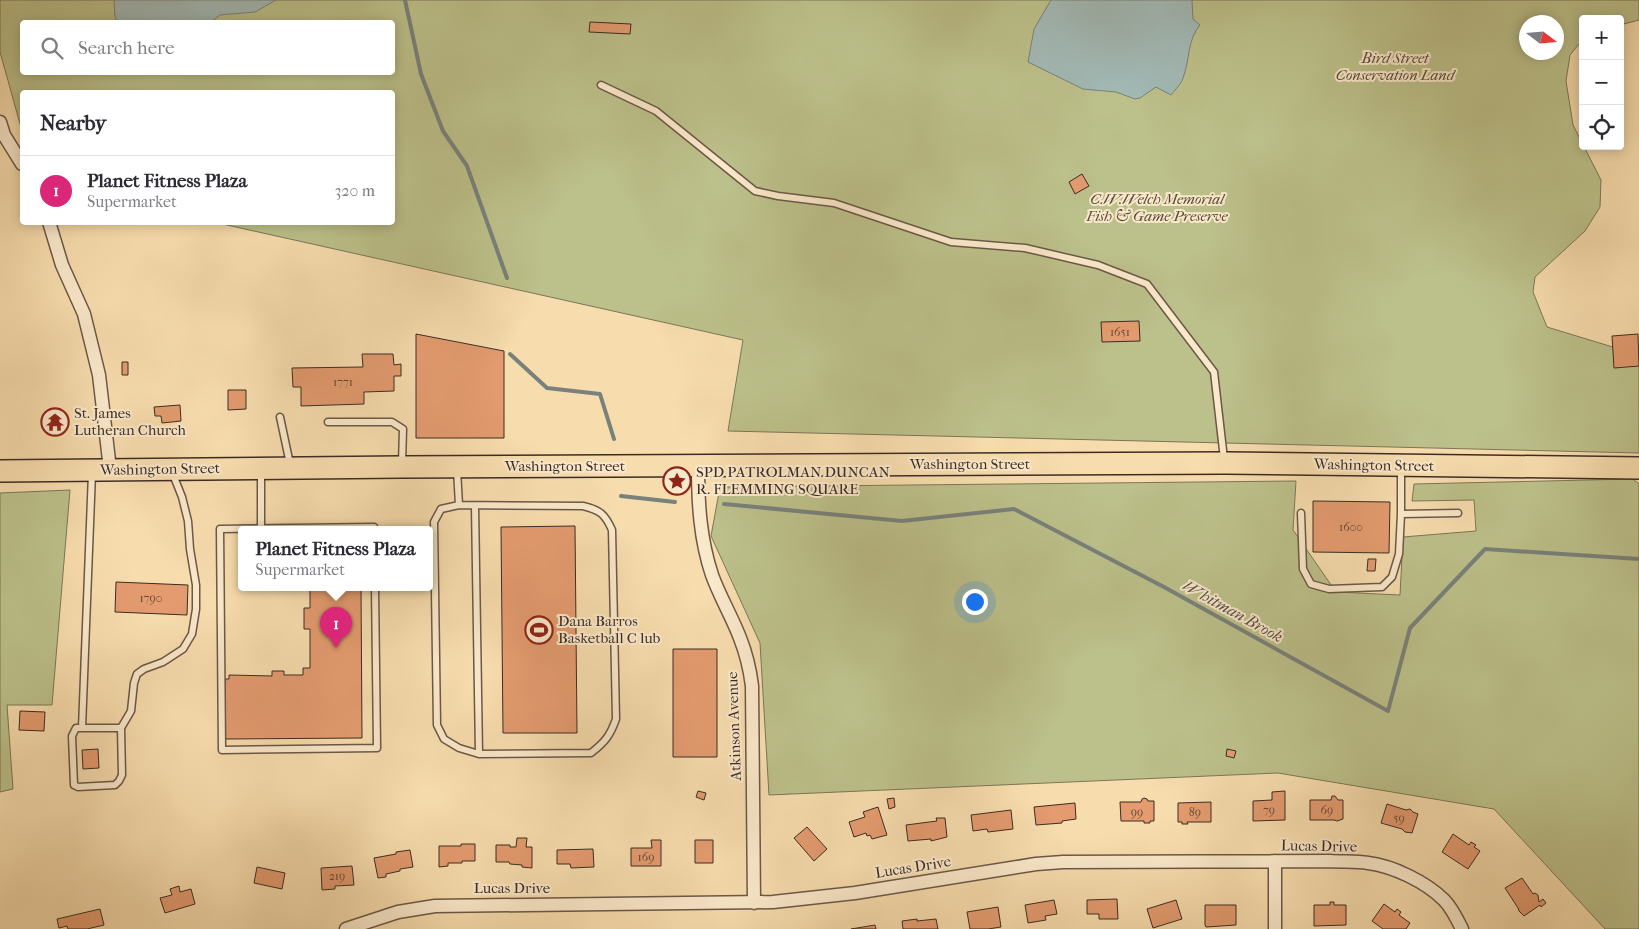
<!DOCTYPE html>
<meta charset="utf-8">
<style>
body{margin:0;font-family:"IM FELL French Canon",serif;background:#f7f7f7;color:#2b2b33}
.controls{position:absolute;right:15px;top:15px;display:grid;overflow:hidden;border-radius:5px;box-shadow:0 2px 12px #0003}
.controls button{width:45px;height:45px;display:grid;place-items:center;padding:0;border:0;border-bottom:1px solid #e1e1e2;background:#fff;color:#2b2b33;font:25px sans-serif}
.compass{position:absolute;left:1519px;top:15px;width:45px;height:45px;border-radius:50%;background:#fff;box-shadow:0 2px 12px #0003;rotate:106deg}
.you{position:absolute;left:974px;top:601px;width:18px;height:18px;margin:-12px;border:4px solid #fff;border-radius:50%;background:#1a73e8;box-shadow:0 0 0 8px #1a73e833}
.badge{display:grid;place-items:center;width:32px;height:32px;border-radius:50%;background:#db2777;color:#fff;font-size:16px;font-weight:700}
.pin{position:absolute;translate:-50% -41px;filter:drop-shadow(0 1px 2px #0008)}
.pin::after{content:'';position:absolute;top:26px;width:18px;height:15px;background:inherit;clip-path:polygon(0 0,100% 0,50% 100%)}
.popup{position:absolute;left:238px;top:526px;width:195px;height:65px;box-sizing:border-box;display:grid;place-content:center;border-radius:5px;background:#fff;filter:drop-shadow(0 1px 4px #0005);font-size:16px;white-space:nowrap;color:#7c7c81}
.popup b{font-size:19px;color:#2b2b33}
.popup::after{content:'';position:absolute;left:50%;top:100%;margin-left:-10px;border:10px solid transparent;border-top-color:#fff}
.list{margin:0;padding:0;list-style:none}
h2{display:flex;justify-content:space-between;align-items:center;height:65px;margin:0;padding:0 20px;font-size:21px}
h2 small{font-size:16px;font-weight:400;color:#7c7c81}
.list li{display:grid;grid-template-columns:32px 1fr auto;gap:15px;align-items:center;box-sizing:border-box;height:70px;padding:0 20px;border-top:1px solid #e1e1e2}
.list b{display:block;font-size:19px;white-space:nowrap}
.list p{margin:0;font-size:16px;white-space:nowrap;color:#7c7c81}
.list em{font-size:16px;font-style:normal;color:#7c7c81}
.icon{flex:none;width:28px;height:28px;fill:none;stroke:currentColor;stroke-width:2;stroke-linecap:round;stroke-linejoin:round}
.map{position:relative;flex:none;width:1639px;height:929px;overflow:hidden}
.search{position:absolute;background:#fff;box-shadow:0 2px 12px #0003;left:20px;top:20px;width:375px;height:55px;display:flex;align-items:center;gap:12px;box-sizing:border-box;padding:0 18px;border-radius:5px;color:#7c7c81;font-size:19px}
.panel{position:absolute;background:#fff;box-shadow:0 2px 12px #0003;left:20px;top:90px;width:375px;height:135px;border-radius:5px}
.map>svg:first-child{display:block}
.green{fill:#bcc08a;stroke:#7c7658;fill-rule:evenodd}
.water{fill:#a2b9b5;stroke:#79817b}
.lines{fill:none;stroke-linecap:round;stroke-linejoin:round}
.stream{stroke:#79817b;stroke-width:4}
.building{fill:#e39b6f;stroke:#3c2c25}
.lane-casing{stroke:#6b5847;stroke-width:9}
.street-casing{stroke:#6b5847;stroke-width:15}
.primary-casing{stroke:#3c2c25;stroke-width:24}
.lane{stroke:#fae8ca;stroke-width:6}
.street{stroke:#fae8ca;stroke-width:12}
.primary{stroke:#f7dcad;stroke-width:21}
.labels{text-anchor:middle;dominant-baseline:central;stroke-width:4;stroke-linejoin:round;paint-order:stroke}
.number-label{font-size:12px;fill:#664838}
.park-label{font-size:15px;font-style:italic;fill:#564a39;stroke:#fae8ca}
.poi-label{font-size:15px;fill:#3c2c25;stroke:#fae8ca;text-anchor:start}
.street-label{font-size:15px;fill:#3c2c25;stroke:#fae8ca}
.water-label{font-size:16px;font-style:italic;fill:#564f49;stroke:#fae8ca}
</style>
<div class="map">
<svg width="1639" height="929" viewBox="0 0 1639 929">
<rect width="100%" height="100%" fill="#f7dcad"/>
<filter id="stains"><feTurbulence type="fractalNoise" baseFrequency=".004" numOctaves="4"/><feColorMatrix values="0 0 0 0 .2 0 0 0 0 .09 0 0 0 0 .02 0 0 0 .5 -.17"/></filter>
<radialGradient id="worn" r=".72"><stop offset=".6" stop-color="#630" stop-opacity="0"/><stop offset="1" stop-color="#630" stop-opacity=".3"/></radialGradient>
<!-- green -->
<path class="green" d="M0,0H1639V20L1620,25V19H1583V39L1570,55L1566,81L1573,125L1601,180L1600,207L1585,231L1535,277L1533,292L1547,327L1639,355V453L728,431L743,340L218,223L392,222V92H22V131L0,52ZM22,22H392V72H22ZM1526,22H1556V52H1526Z
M1633,479L1639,484V929H1605L1494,809L1278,773L769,795L760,643L711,536L720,487L1296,481L1293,530L1336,592L1400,595L1403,537L1476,531L1474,500L1412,501L1414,484Z
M70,490L52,705H7L13,789L0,792V493Z"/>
<!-- water -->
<path class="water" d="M114,0H276L255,12L220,15L211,22H117L115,17Z
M1051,0H1192L1193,19L1200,25C1187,40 1190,60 1183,78C1181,84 1175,90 1171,95L1156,87L1140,98L1135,99L1116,92L1083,89L1028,62L1034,29Z"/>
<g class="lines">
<!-- stream -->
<path class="stream" d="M405,0L421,74L443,131L467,166L507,278
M510,354L547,388L600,394L614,439
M621,496L675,502
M724,504L902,521L1014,509L1164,587L1388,711L1410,628L1485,549L1639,559"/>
</g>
<!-- building -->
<path class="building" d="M590,22L631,24L630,34L589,32Z
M1082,174L1089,186L1075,194L1069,182Z
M1139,321L1140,341L1102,342L1101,322Z
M416,334L504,351V438H416Z
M1638,334L1639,366L1614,368L1612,336Z
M362,354H393L394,365L401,364V376H394V391L364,392V404L301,406V387H293L292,368L363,367Z
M122,362H128V375H122Z
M228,390H246V409L228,410Z
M180,405L181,421L162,423L161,416H155L154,407Z
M1313,501L1390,502L1389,553L1313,552Z
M575,526L577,733H503L501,527Z
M1368,559H1376L1375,571H1367Z
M116,582L188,585L187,615L115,612Z
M310,587H361L362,738L225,739V679H229V675L272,676V671H284V675H303V668H310V629H304V608H310Z
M673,649H717V757H673Z
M20,711L45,712L44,731L19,730Z
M98,749L99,768L83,769L82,750Z
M1227,749L1236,751L1234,758L1226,756Z
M698,791L706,793L704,800L696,797Z
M1285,791V820L1253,821V801L1272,800V792Z
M1332,796H1335L1338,800H1343V819L1337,821L1334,820H1310V800H1331Z
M894,798L895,807L889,809L887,799Z
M1144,798L1147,799L1148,801H1154V821H1150V823H1144V821H1121L1120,802H1141L1142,799Z
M1211,802V822H1187L1188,824H1182V822H1178V803Z
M1075,803L1076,819L1062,821V823L1036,825L1034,807Z
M1387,804L1406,810L1410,809L1413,812L1418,814L1412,833L1405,832L1402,829L1381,823Z
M878,807L887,835L872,839L870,835L867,836L866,833L854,837L849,822L865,817L863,812Z
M1011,810L1013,829L988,832L987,829L973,831L971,815Z
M936,818H945L947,837L931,841V839L908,841L906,825L937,821Z
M807,827L827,849L814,861L794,838Z
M1453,834L1469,845L1471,842L1476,845L1474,847L1480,851L1468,869L1442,852Z
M517,838H527L526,847H532V868L522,867V865L510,864L509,862H496V845H510V847H516Z
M651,840H661V866H631V848H652Z
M695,840H713V863H695Z
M461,844H475V861H462V863H448V866L439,867V846H461Z
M593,849L594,867L571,868L570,864H557V850Z
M410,850L413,867L400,869V871L386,874V877L378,878L374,858L396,854V852Z
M352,866L354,885L335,886V889L322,890L321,868Z
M257,867L285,873L282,889L254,883Z
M1522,878L1533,894L1535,893L1538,895L1539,902L1543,899L1546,903L1541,907L1540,905L1524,916L1519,911L1518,908L1505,888Z
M179,886L180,892L191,889L195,904L165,913L160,898L172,895L170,889Z
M1117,899L1118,919H1099V914H1087V900Z
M1054,900L1057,914L1045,916L1046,920L1028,923L1025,905Z
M1176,900L1182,919L1153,928L1147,909Z
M1330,902H1334V905H1346V925L1314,926V905H1330Z
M1384,904L1395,912L1397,909L1401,912L1399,915L1410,923L1406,929H1383L1372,921Z
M1205,905H1236V925L1206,927L1205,925Z
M998,907L1001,927L988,929H970L967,912Z
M100,909L104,925L87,929H68L67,926L59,928L57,919Z
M917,919V921L936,919L938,929H903L902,921Z
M875,925L876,929H851Z"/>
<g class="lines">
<!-- lane casing -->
<g class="lane-casing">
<path id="lane" d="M601,85L656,111L755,191L778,196L834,203L951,242L1025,248L1098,265L1147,284L1214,372L1224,459
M280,417L290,464
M328,422H392L403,429L402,463
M1401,469V514L1458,513
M457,470L459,505L441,509L434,522L437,725L444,739L459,748L479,754L591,753C605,742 610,736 616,719L612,530C605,514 600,510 583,506L459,505
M261,472V528
M475,506L479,754
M1301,513L1303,569L1311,584L1329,589L1382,587L1392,577L1399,554L1401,514
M374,529V527L220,529L222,750L377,748L375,587
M82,728L92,473
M121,728H76L72,736L74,785L78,787L115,785L119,781L122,775L121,728L131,711L134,683L137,674L144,669L163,662L183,649L192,634L196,609V585L190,549L188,521L182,497L172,472"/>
</g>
<!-- street casing -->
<g class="street-casing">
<path id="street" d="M0,122L4,135L22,164
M49,222L62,265L84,314L99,375L110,469
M698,466C698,503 700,539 712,575C720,597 732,617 740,638C746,653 750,670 752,686L754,903
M1275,861V929
M346,929L398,912L435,906L773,902L855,893L1036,864L1063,862L1330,861C1343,862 1356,861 1368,863C1393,866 1426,882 1444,900C1452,908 1457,919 1462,929"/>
</g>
<!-- primary casing -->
<g class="primary-casing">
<path id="primary" d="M0,471L402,467L1225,463L1639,468"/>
</g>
<!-- lane -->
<use href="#lane" class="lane"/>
<!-- street -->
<use href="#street" class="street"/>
<!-- primary -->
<use href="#primary" class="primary"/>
</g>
<!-- icons -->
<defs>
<g id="temple-ring" transform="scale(1.4375)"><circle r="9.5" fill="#fae8ca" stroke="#8f2418" stroke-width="1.5"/><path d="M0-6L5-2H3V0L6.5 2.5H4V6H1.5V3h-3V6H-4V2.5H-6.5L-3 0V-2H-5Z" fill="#8f2418"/></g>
<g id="sight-ring" transform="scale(1.4375)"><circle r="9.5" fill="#fae8ca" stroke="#8f2418" stroke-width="1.5"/><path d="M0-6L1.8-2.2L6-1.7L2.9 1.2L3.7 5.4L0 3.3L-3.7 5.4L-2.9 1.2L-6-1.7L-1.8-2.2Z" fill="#8f2418"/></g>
<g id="stadium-ring" transform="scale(1.4375)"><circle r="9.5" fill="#fae8ca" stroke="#8f2418" stroke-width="1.5"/><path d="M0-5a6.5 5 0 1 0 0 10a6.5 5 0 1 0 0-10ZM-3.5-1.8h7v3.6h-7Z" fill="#8f2418"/></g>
</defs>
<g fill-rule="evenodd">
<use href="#temple-ring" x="55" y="422"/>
<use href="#sight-ring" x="677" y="481"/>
<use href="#stadium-ring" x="539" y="630"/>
</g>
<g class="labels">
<!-- number labels -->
<g class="number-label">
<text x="1120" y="332">1651</text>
<text x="343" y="382">1771</text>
<text x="1351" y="527">1600</text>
<text x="151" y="598">1790</text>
<text x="1269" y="810">79</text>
<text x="1327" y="810">69</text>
<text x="1137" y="812">99</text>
<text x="1195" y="812">89</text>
<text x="1399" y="818">59</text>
<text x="646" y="857">169</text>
<text x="337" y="876">219</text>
</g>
<!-- park labels -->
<g class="park-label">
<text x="1395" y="58">Bird Street<tspan x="1395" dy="17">Conservation Land</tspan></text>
<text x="1157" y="199">C.W.Welch Memorial<tspan x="1157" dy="17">Fish &amp; Game Preserve</tspan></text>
</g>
<!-- poi labels -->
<g class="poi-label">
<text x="74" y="413">St. James<tspan x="74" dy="17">Lutheran Church</tspan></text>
<text x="696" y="472">SPD PATROLMAN DUNCAN<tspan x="696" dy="17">R. FLEMMING SQUARE</tspan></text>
<text x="558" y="621">Dana Barros<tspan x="558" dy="17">Basketball C lub</tspan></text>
</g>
<!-- street labels -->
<g class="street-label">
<text x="970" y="464">Washington Street</text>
<text transform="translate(1374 465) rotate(1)">Washington Street</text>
<text x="565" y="466">Washington Street</text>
<text transform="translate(160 469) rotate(-1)">Washington Street</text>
<text transform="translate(734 726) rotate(-92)">Atkinson Avenue</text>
<text transform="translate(1319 846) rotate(1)">Lucas Drive</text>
<text transform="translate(913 867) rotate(-9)">Lucas Drive</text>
<text x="512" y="888">Lucas Drive</text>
</g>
<!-- water labels -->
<g class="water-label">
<text transform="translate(1233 611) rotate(29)">Whitman Brook</text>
</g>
</g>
<rect width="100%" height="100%" filter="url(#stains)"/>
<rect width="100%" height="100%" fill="url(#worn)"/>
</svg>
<div class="controls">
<button>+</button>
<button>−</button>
<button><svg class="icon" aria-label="locate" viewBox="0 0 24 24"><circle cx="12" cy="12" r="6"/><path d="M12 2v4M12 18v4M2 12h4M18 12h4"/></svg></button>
</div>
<svg class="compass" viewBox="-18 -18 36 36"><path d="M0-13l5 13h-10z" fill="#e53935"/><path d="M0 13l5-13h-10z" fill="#7c7c81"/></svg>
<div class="you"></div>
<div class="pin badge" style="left:336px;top:648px">1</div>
<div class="popup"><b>Planet Fitness Plaza</b>Supermarket</div>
<div class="search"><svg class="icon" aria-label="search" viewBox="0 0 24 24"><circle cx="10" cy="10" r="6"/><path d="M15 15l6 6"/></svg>Search here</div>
<section class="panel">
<h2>Nearby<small></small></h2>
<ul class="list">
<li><span class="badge">1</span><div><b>Planet Fitness Plaza</b><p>Supermarket</p></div><em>320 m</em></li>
</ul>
</section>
</div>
